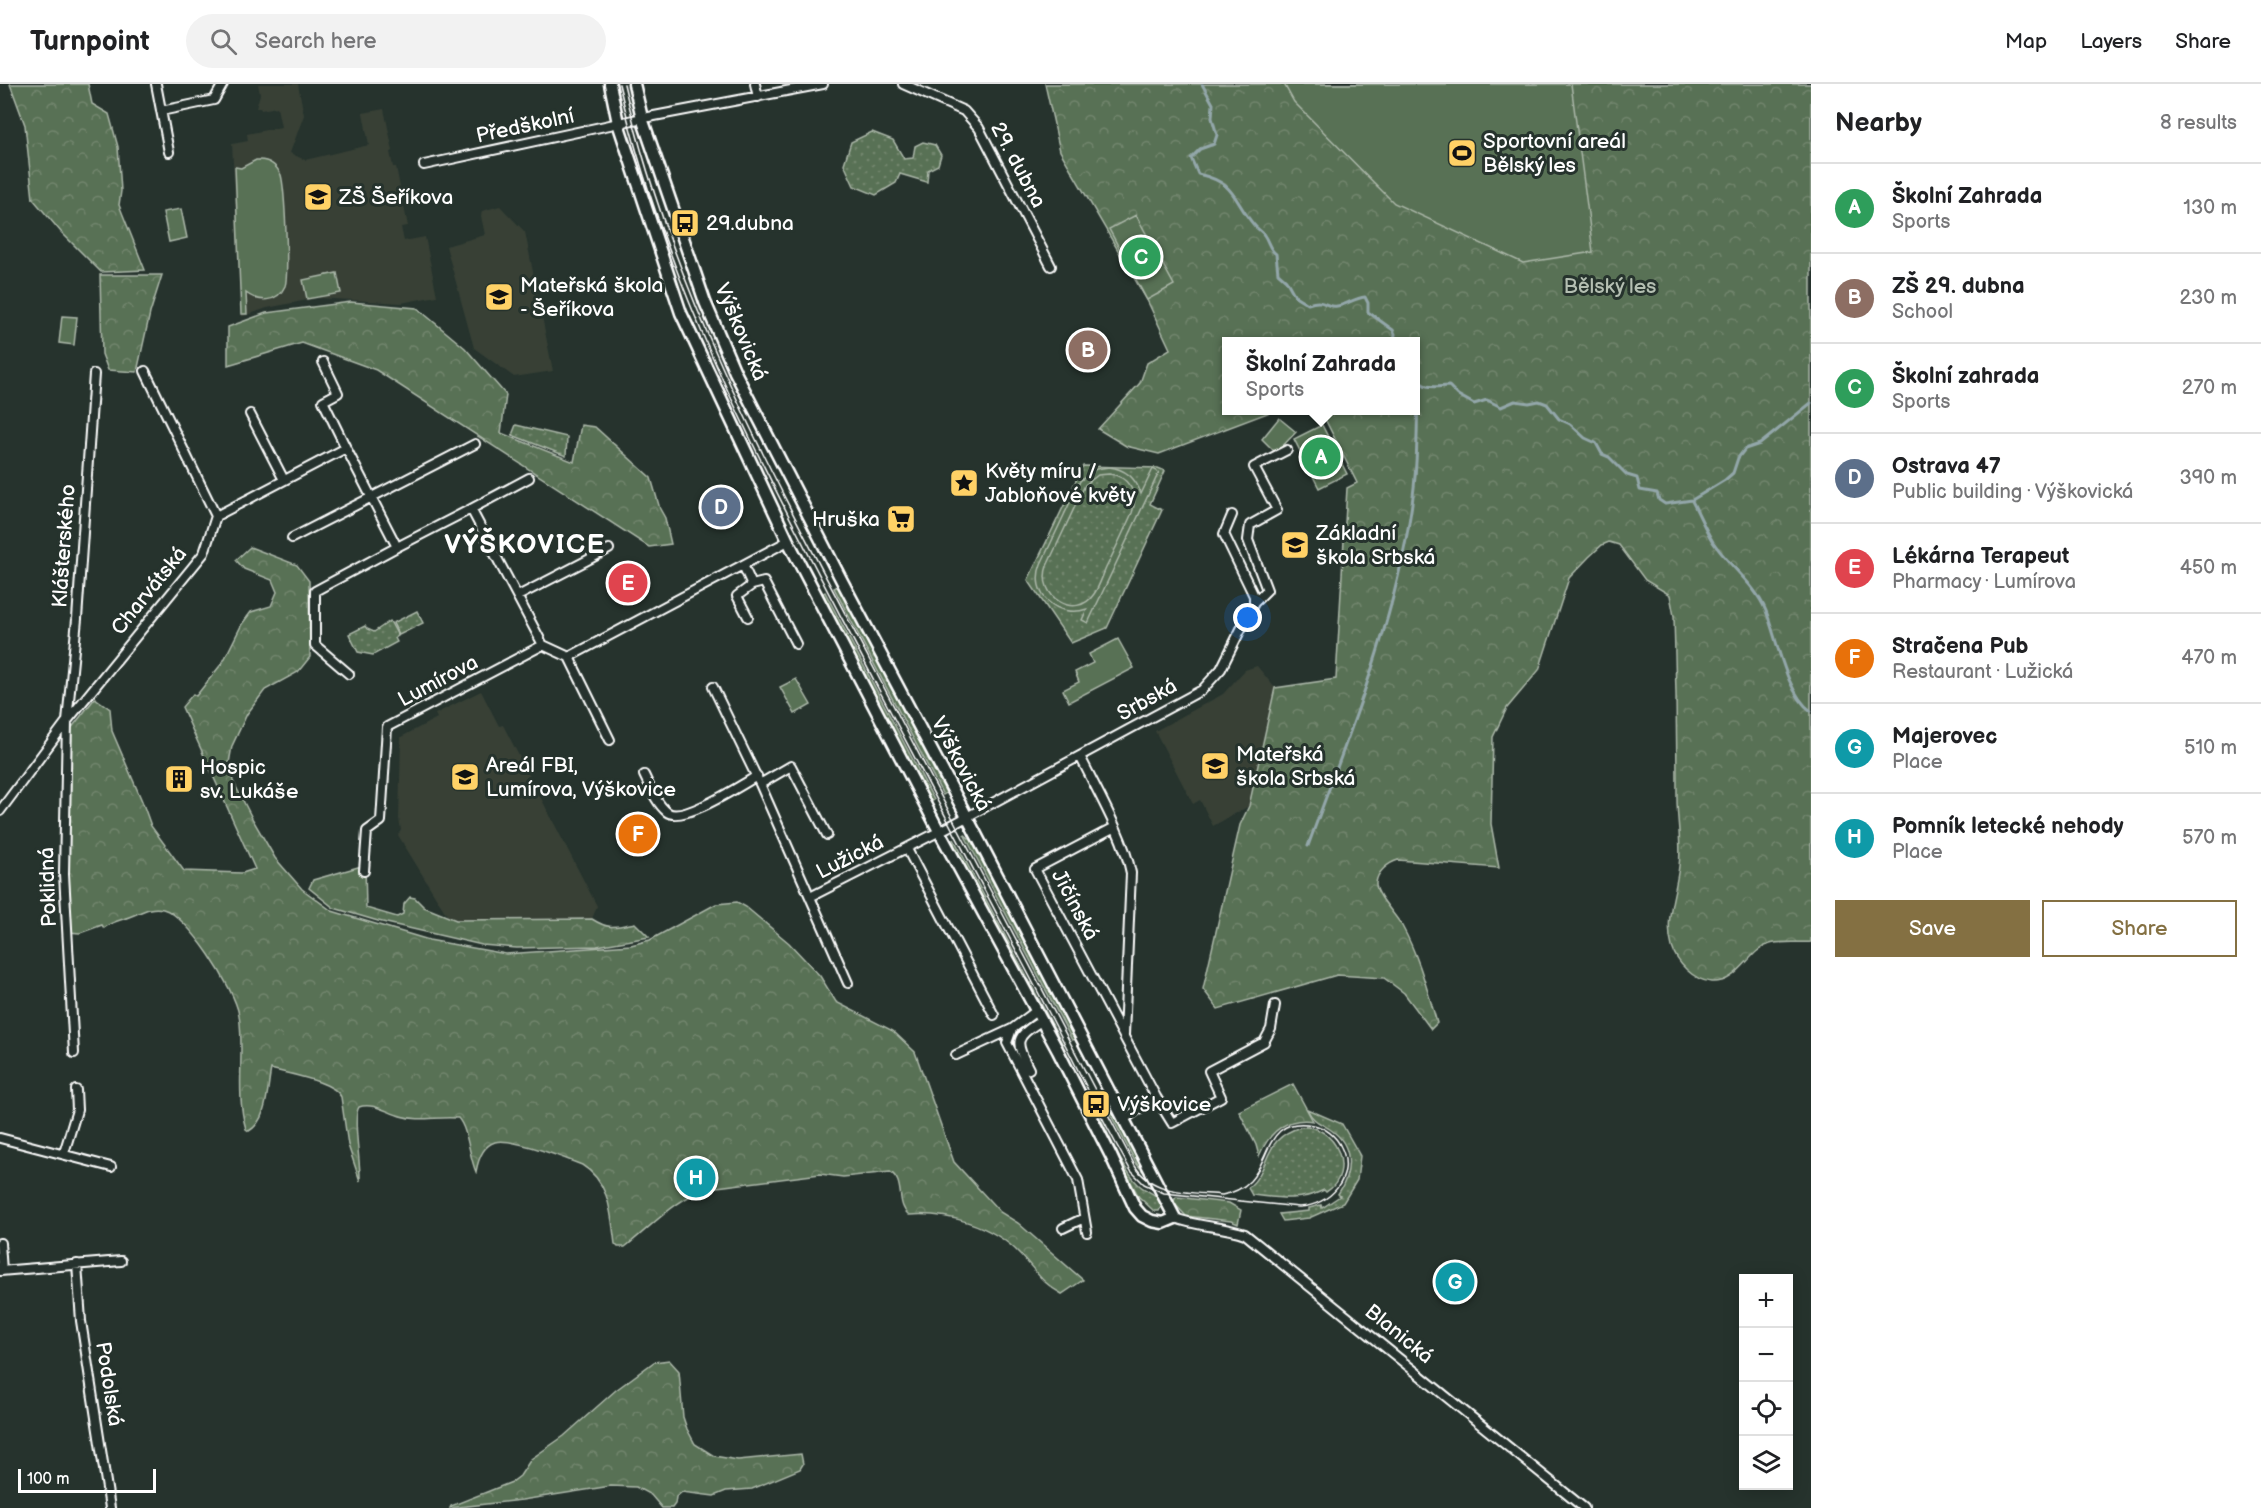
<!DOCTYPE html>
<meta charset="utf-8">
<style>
body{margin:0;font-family:"Balsamiq Sans",sans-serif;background:#f2f2f2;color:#202124}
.controls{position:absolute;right:18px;bottom:18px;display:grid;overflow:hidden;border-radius:0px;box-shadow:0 3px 15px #0003}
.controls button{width:54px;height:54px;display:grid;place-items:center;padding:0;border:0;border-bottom:2px solid #e0e0e0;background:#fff;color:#202124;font:30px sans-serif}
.scale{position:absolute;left:18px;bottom:15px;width:138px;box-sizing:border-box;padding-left:6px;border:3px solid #fff;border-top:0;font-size:16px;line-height:21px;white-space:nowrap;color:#fff;-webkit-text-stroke:4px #26332d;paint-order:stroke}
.you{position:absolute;left:1248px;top:534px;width:21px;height:21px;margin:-15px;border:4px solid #fff;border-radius:50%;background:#1a73e8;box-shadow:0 0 0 9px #1a73e833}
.badge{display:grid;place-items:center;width:39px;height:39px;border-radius:50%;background:#847042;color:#fff;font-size:20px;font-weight:700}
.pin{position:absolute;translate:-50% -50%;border:3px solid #fff;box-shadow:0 2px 6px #0006}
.popup{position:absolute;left:1222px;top:253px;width:198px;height:78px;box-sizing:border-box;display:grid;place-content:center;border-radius:0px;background:#fff;filter:drop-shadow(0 2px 4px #0005);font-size:20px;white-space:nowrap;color:#757577}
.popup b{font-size:22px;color:#202124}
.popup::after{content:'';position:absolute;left:50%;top:100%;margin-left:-12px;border:12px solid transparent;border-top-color:#fff}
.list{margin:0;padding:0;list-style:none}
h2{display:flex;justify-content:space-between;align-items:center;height:78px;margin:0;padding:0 24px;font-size:26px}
h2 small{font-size:20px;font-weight:400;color:#757577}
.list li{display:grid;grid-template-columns:39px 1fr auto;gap:18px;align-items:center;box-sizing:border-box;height:90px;padding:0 24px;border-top:2px solid #e0e0e0}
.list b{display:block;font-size:22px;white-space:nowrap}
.list p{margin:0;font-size:20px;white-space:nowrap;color:#757577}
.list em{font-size:20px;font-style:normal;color:#757577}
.actions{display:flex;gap:12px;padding:18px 24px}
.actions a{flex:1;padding:14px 0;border:2px solid #847042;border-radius:0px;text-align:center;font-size:21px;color:#847042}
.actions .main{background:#847042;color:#fff}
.icon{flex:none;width:33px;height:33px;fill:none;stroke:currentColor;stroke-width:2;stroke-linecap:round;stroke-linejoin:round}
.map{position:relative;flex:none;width:1811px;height:1424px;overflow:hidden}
header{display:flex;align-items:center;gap:36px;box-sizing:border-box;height:84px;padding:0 30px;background:#fff;border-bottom:2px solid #e0e0e0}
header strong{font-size:28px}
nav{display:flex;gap:33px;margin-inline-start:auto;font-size:21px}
.search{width:420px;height:54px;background:#f2f2f2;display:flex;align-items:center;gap:15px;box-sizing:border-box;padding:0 21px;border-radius:33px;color:#757577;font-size:22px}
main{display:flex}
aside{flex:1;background:#fff}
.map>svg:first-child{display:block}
.built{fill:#374036}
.grass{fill:url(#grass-dots);stroke:#acb8aa;stroke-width:1.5}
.forest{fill:url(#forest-crowns);stroke:#acb8aa;stroke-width:1.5}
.pitch{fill:#597155;stroke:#acb8aa;stroke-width:1.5;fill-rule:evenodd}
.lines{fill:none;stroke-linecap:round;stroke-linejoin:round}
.stream{stroke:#93a7aa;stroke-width:3}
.street-casing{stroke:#fff;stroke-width:12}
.secondary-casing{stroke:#fff;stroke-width:15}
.street{stroke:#26332d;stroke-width:8}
.secondary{stroke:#26332d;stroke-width:10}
.tram{stroke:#fff;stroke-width:1.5}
.labels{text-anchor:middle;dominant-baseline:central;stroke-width:6;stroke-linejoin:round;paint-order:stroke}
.street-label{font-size:21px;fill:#fff;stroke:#26332d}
.poi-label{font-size:21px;fill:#fff;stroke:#26332d;text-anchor:start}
.park-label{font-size:21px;fill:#b4bfb2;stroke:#26332d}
.district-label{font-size:27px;font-weight:bold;letter-spacing:1.5px;fill:#fff;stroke:#26332d}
</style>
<header>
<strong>Turnpoint</strong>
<div class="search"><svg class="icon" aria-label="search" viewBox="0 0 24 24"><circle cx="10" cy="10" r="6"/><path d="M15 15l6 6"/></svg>Search here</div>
<nav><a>Map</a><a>Layers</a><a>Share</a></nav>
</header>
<main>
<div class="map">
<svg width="1811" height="1424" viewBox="0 0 1811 1424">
<defs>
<pattern id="grass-dots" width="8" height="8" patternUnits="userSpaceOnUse" patternTransform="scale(1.5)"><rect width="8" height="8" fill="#597155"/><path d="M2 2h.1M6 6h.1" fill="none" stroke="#72866e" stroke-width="1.8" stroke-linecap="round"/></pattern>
<pattern id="forest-crowns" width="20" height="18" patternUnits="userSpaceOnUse" patternTransform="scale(1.5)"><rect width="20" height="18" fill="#597155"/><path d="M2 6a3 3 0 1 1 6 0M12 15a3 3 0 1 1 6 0" fill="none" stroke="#72866e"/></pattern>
</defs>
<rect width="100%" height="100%" fill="#26332d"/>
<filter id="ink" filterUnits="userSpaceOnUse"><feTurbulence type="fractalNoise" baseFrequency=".0167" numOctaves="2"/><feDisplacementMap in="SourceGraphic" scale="12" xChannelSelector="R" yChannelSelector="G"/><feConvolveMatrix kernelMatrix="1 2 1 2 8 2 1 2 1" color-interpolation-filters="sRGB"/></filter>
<g filter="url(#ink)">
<!-- built -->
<path class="built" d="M258,0H298L304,31L290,69L305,76L369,61L363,29L384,25L393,67L390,68L393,83H396L408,142L401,143L404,157L425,153L437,212L401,219L318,214L267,224L241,233L232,60L248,57L247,50L281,43L277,23L261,26L260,24H256L260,10Z
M500,122L525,148L553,287L514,293L474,264L446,162L485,151L481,132L482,127Z
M1257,582L1275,604L1249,722L1213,742L1200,716L1193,720L1155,647L1223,610L1245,586Z
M481,607L499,642L503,641L597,822L592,835L456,836L448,833L398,751L401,746L399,735L401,653L437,634L435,630Z"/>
<!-- grass -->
<path class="grass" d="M872,48L893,56L904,75L913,74L915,62L923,58L935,61L941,71L938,81L928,86L927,98L900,90L896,99L876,111L854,102L844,80L851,58Z
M516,341L567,353L566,372L512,351Z
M1083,382L1158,384L1165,387L1150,420L1162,426L1107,544L1071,559L1028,496Z
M838,502L946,709L943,711L834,504Z
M825,508L934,716L931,718L822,510Z
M417,527L423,539L399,551L393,539Z
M390,537L398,552L395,554L397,558L373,571L358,568L349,550L365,542L367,545L374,548Z
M964,750L971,756L1075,955L1072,956Z
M954,755L1063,961L1060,963L954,762Z
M1108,1018H1109L1147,1092L1136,1079L1105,1020Z
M1096,1025C1107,1046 1122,1085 1138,1100C1147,1109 1157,1108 1162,1121L1159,1127H1154L1139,1113L1093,1027Z
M1307,1025L1342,1040L1360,1072L1357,1096L1343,1119L1309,1134L1283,1137L1279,1130L1309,1127V1124L1321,1121L1322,1124L1340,1112L1338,1110C1351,1091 1354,1065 1335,1049C1322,1038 1315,1041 1307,1025Z
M1301,1043C1336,1040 1357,1089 1326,1108L1324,1106C1300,1118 1278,1114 1252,1111L1248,1104C1273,1082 1261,1055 1301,1043Z"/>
<!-- forest -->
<path class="forest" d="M10,0H88L92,20L109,30L118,63L121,107L119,121L145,186L101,188L61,148L33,115L25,41Z
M1045,0H1811V858C1799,859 1781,857 1770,860C1748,866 1739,900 1711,898C1693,896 1677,879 1672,863C1664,835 1676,810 1679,782C1682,761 1677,736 1677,714C1677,654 1676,593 1674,532L1670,511L1645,496L1619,461L1609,458L1602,461L1589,473L1569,494L1539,586L1507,624L1493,653L1491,740L1499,784L1398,776C1388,779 1377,788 1376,799C1375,810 1396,831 1402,842C1419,873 1427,905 1437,939L1431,945L1404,909L1384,894L1337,891L1218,925L1203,905L1240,741L1249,722L1275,604L1336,595L1347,404L1357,399L1321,327L1416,326V258H1226V326L1314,327L1309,329L1270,328L1159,370L1126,362L1098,345L1140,299L1147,279L1170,265L1147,216L1060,67Z
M100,191H162L150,229L137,288L108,286L102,270Z
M351,218L417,224L465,264L506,311L501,349L574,378L581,341L595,343L651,394L660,425L665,434L671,460L649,463L376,286L302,259L228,281V243L266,229Z
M250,463L297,481L309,497L310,573L298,588L265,606L247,630L232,662L229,679L233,697L253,736L275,774L302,805L332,827L429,856L506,870L631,861L650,856L716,820L737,818L746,823L789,859L820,892L836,918L893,947L915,968L954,1078L1000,1128L1018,1139L1083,1196L1062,1210C1040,1198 1036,1186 1019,1169C992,1141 947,1128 909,1131C895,1120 906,1097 890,1088L843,1093L820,1090L709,1104C676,1114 652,1142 625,1163H618L615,1160C611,1130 610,1098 582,1081C564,1074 512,1053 495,1058C482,1062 478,1076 476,1088C469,1072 468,1045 458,1034C438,1032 420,1038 400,1032C387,1028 372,1018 359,1023C352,1033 361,1079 360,1097L348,1061L341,1013C334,997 287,990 271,985C267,1004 268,1036 249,1047L246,1045C235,1008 245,968 239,931C235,905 188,831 163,825C149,822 141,829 129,833C119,837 112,837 104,844L102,841L80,849L68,848L63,780L70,646L95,614L110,625L112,647L142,717L151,742L184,787L242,789L255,785L182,623L193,610L196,612L223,578L242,540L251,528L271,522L277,508L272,496L244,485L236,476Z
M365,781L366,824L397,833L403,830L404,820L410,813L415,814L424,823L456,836L592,835C609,846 616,843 635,839L649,853L597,862L517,864L482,861L378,837L334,824L309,804L313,796Z
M1293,1000L1313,1037C1286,1033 1269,1049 1259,1072L1256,1061L1239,1027Z
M1176,1113L1229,1119L1241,1126L1238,1140L1231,1137L1186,1132L1173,1118Z
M669,1276L679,1287L683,1333L687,1345L695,1360L714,1372L738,1376L801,1370L803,1380L800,1385L752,1405L726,1407L714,1412L682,1408L676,1413L675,1420L672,1424H662L651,1411L636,1403L611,1402L522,1416L450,1424L451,1422L512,1398L520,1392L531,1375L564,1352L616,1306L654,1278Z"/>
<!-- pitch -->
<path class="pitch" d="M1284,0H1571L1593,168L1523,179L1394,119L1294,18Z
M256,76C268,75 276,80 281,91C285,105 289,192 285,202C277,220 258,218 246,209L247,230H241L235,83L241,84Z
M181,125L187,154L169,158L163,128Z
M1136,131L1174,201L1147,216L1109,145Z
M337,189L341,209L307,215L303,196Z
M62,232L77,233L74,261L59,259Z
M1279,334L1296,348L1276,369L1262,355Z
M1322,341L1347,390L1319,404L1294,355Z
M1109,383C1126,385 1136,394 1141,410L1153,385L1159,388L1088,539L1082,536L1087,525C1057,535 1029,510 1041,480L1080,397L1096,385ZM1109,390C1129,392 1139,410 1132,429C1124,447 1115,466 1106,484C1102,493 1099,503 1094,510C1076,537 1036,513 1047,482L1085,401L1098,391Z
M1118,555L1134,584L1069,618L1063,606L1079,598L1075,588L1093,579L1089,570Z
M796,595L811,621L795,630L780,603Z"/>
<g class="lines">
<!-- stream -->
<path class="stream" d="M1202,0L1213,20L1212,34L1217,51L1214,60L1200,65L1191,74L1198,90C1237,99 1232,115 1254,141C1257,145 1262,147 1264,151C1269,158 1269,165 1276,170L1278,189L1286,196L1295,212L1308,220C1326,214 1324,224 1337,222C1347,221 1354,214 1365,213L1368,219V228L1393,246L1395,250L1394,258
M1416,292C1423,307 1436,302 1449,302L1458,311L1474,320L1487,316L1501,323L1515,317L1529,319L1539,317L1547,320L1559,335L1570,340L1585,354L1596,359L1602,370L1609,373L1627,391L1637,394L1640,406L1657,409L1659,416L1665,420L1692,416L1725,396L1733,389L1738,374L1745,365L1760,360L1811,319
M1692,417C1699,430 1705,445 1713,458C1729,482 1755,500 1766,527C1777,555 1786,609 1811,627
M1308,762C1348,652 1394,542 1411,426C1418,384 1417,340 1418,298"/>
<!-- street casing -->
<g class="street-casing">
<path id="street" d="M156,0L169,68
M755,0L758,13
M903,0L964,27L979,44L1051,182
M161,27L214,16L223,0
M424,81L633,36L823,0
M323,278L338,309L323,317L346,364
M250,330L284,396
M471,425L529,394
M216,432L346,364L397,463L471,425L543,561L569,573L788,457
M292,454L475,360
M743,481L752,501L764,498L796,560
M518,512L609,465
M1254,519L1267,506L1248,456L1250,441L1277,426L1254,383L1287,366
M748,533L737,512L752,501
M569,573L610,656
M349,590L315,561V507L397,463
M713,603L760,700L810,813L950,742L1202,606L1221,585L1254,519V512L1224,450L1232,431
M1080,672C1097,707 1124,753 1131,789L1124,951
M644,691C650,703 656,719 667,728C682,740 741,701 757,692
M760,700L791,682L827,751
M0,727L67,637L204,469L216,432L145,287
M1115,743L1035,785L1156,1013L1123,1036
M907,765L994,931
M364,787L367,747L381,737L387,643L543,561
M810,813L848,899
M1036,927L1012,945L1007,959L1078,1096L1087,1148
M74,969L64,790L67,637L77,535L94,290
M956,971L1012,945
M1029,985C1015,957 1014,954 1041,937
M1156,1013L1172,1039L1221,1013L1209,987L1264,958L1271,945L1275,921
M0,1054L111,1083
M64,1069L77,1026L76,1006
M1175,1134C1198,1143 1222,1142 1245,1150L1584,1424
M1063,1144L1084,1134
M0,1159L2,1187
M77,1180L81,1237L110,1424
M0,1187L121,1177"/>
</g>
<!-- secondary casing -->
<g class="secondary-casing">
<path id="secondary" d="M610,0L618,39L681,229L788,457L939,747L1058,967L1111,1072L1135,1124L1142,1132L1152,1137L1163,1139L1175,1134L967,733L842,497L735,288L705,218L642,34L634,0"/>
</g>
<!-- street -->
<use href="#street" class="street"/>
<!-- secondary -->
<use href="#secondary" class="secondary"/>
<!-- tram -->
<path class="tram" d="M619,0C670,220 776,406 878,604C935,714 993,822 1050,931C1077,983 1102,1036 1131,1087L1144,1100L1164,1109L1299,1123C1330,1122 1356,1093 1341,1063C1336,1052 1325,1043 1313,1041C1266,1032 1271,1075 1250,1097C1242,1105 1233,1109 1222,1111C1191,1108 1153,1111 1135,1082C1046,913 958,744 869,575C772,391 671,205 624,0"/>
</g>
</g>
<!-- icons -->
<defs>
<g id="stadium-square" transform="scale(1.5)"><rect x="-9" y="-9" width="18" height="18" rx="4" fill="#ffd166" stroke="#26332d"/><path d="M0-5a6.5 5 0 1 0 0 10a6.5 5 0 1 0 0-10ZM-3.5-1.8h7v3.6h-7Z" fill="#111"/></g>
<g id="school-square" transform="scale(1.5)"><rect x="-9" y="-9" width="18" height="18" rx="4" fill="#ffd166" stroke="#26332d"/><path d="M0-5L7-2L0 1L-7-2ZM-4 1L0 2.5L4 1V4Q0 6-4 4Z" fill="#111"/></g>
<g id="bus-square" transform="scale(1.5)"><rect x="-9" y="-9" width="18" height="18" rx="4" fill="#ffd166" stroke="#26332d"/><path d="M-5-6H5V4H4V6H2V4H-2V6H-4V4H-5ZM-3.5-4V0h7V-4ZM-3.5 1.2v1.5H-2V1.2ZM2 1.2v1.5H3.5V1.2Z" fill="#111"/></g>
<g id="sight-square" transform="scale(1.5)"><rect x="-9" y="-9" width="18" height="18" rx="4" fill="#ffd166" stroke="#26332d"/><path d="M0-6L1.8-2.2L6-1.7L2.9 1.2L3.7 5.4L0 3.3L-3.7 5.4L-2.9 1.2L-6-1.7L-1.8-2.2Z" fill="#111"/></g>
<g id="supermarket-square" transform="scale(1.5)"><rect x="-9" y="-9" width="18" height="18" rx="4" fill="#ffd166" stroke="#26332d"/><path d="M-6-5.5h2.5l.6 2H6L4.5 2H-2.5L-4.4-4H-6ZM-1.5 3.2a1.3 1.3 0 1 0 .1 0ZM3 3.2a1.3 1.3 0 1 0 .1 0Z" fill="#111"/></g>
<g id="university-square" transform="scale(1.5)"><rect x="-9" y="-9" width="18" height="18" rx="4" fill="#ffd166" stroke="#26332d"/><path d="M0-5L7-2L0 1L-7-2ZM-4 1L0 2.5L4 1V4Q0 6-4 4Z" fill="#111"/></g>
<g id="building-square" transform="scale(1.5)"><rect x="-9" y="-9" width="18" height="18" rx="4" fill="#ffd166" stroke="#26332d"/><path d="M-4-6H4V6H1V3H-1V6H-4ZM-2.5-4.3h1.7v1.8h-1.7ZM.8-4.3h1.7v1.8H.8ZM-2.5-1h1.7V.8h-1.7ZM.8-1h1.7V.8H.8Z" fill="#111"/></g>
</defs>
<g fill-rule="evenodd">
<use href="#stadium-square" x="1462" y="69"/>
<use href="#school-square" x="318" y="113"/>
<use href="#bus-square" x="685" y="139"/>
<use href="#school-square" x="499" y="213"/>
<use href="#sight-square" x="964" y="399"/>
<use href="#supermarket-square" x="901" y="435"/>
<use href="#school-square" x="1295" y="461"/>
<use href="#school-square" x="1215" y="682"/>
<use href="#university-square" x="465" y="693"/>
<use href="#building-square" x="179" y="695"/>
<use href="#bus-square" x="1096" y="1020"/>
</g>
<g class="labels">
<!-- street labels -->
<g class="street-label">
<text transform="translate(525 42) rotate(-12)">Předškolní</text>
<text transform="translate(1018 81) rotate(62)">29. dubna</text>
<text transform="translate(741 248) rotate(67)">Výškovická</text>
<text transform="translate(64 462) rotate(-86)">Klášterského</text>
<text transform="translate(149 507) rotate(-51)">Charvátská</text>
<text transform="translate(438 597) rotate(-28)">Lumírova</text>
<text transform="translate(1147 616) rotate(-29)">Srbská</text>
<text transform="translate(961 680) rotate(62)">Výškovická</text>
<text transform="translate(850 773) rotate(-27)">Lužická</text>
<text transform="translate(48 803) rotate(-92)">Poklidná</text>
<text transform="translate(1075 821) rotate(62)">Jičínská</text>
<text transform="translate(1399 1250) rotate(39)">Blanická</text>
<text transform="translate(109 1300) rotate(81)">Podolská</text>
</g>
<!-- poi labels -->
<g class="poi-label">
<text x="1483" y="57">Sportovní areál<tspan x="1483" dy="24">Bělský les</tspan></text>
<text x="339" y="113">ZŠ Šeříkova</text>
<text x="706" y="139">29.dubna</text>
<text x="520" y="201">Mateřská škola<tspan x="520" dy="24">- Šeříkova</tspan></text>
<text x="985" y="387">Květy míru /<tspan x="985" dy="24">Jabloňové květy</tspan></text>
<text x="880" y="435" text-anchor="end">Hruška</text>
<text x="1316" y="449">Základní<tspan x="1316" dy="24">škola Srbská</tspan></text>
<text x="1236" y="670">Mateřská<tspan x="1236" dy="24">škola Srbská</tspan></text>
<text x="486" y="681">Areál FBI,<tspan x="486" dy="24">Lumírova, Výškovice</tspan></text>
<text x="200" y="683">Hospic<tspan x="200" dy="24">sv. Lukáše</tspan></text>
<text x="1117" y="1020">Výškovice</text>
</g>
<!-- park labels -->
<g class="park-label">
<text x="1610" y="202">Bělský les</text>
</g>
<!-- district labels -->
<g class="district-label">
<text x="525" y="461">VÝŠKOVICE</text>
</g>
</g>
</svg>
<div class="controls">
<button>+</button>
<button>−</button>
<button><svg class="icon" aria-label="locate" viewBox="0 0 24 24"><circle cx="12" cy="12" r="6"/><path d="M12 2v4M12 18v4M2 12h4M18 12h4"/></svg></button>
<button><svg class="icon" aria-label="layers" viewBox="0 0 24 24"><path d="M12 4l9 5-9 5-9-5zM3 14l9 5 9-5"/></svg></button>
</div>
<div class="scale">100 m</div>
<div class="you"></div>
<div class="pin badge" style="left:1321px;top:373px;background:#2e9e5b">A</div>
<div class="popup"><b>Školní Zahrada</b>Sports</div>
<div class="pin badge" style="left:1088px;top:266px;background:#8d6e63">B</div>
<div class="pin badge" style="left:1141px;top:173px;background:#2e9e5b">C</div>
<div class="pin badge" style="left:721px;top:423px;background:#5c6f8a">D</div>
<div class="pin badge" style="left:628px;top:499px;background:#e0444e">E</div>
<div class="pin badge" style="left:638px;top:750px;background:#e8710a">F</div>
<div class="pin badge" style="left:1455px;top:1198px;background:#0f9aa8">G</div>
<div class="pin badge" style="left:696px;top:1094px;background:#0f9aa8">H</div>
</div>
<aside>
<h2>Nearby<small>8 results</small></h2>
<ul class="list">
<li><span class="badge" style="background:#2e9e5b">A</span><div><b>Školní Zahrada</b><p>Sports</p></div><em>130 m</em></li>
<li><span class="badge" style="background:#8d6e63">B</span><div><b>ZŠ 29. dubna</b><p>School</p></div><em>230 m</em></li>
<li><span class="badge" style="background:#2e9e5b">C</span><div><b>Školní zahrada</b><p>Sports</p></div><em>270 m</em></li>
<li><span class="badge" style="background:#5c6f8a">D</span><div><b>Ostrava 47</b><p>Public building · Výškovická</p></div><em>390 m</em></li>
<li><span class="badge" style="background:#e0444e">E</span><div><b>Lékárna Terapeut</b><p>Pharmacy · Lumírova</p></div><em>450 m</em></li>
<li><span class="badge" style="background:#e8710a">F</span><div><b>Stračena Pub</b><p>Restaurant · Lužická</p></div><em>470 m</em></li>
<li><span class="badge" style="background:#0f9aa8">G</span><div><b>Majerovec</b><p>Place</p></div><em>510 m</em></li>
<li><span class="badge" style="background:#0f9aa8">H</span><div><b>Pomník letecké nehody</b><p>Place</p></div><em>570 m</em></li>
</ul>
<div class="actions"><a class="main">Save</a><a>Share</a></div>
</aside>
</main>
